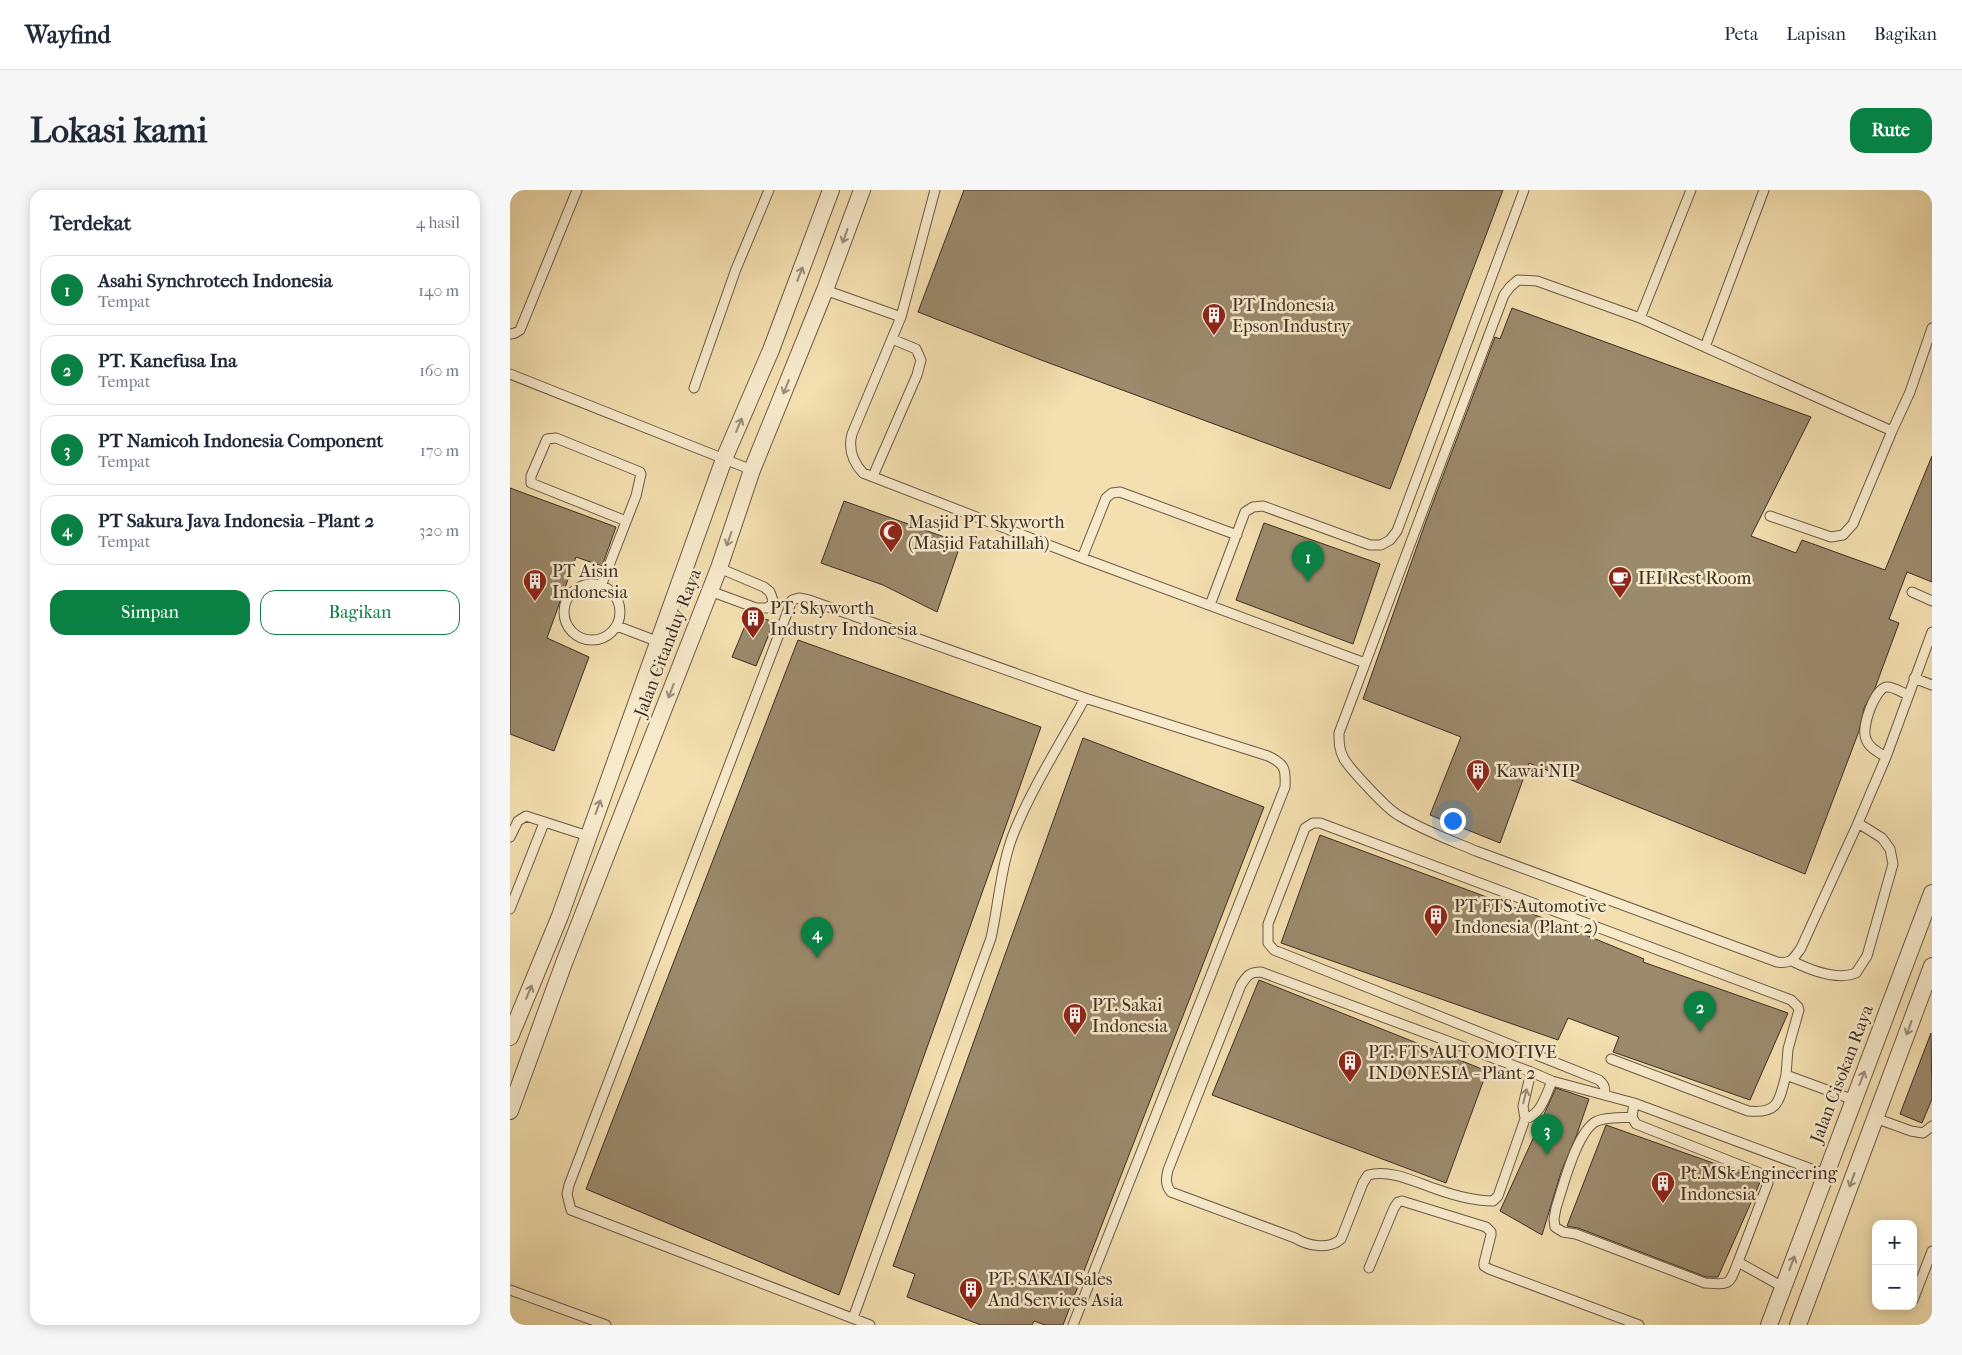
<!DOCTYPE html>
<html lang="id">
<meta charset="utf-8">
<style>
body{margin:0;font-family:"IM FELL French Canon",serif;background:#f6f6f7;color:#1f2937}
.controls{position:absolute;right:15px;bottom:15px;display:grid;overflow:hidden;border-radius:10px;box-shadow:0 2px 12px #0003}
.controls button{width:45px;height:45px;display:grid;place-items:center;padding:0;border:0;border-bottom:1px solid #e0e1e3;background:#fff;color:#1f2937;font:25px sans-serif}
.you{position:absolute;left:942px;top:630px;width:18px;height:18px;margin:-12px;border:4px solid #fff;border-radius:50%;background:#1a73e8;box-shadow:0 0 0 8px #1a73e833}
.badge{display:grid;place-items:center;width:32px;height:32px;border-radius:50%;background:#0b8043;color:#fff;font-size:16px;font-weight:700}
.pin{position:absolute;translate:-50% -41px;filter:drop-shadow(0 1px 2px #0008)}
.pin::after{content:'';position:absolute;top:26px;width:18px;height:15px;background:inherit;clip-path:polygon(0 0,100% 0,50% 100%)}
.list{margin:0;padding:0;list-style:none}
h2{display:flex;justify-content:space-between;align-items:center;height:65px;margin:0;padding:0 20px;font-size:21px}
h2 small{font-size:16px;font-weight:400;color:#747a83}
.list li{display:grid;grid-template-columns:32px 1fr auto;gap:15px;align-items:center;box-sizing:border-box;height:70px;margin:0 10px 10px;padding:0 10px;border:1px solid #e0e1e3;border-radius:15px}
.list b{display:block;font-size:19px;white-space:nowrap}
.list p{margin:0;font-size:16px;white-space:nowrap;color:#747a83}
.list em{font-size:16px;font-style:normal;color:#747a83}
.actions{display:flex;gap:10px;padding:15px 20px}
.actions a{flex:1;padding:11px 0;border:1px solid #0b8043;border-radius:15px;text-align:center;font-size:18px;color:#0b8043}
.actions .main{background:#0b8043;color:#fff}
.map{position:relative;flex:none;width:1422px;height:1135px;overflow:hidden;border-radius:15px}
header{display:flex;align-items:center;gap:30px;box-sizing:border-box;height:70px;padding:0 25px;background:#fff;border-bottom:1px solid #e0e1e3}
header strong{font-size:24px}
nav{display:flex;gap:28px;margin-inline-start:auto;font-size:18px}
.intro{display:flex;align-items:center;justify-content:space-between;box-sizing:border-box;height:120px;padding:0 30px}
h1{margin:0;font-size:35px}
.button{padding:12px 22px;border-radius:15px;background:#0b8043;color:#fff;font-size:18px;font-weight:700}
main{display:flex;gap:30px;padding:0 30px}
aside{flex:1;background:#fff;border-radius:15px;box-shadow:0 2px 12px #0003}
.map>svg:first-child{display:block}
.building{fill:#9b8a6c;stroke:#3c2d24}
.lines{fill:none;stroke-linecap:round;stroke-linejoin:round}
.service-casing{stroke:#6a5a47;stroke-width:11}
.minor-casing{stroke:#6a5a47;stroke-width:18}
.service{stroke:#f7eacb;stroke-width:9}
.minor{stroke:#f7eacb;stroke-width:16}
.oneway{stroke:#9a8c78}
.labels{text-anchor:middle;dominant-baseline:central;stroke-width:5;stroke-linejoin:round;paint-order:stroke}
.poi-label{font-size:18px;fill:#3c2d24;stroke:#f7eacb;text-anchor:start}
.street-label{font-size:18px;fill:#3c2d24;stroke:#f7eacb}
</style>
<header>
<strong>Wayfind</strong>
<nav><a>Peta</a><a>Lapisan</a><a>Bagikan</a></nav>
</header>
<div class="intro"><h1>Lokasi kami</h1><a class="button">Rute</a></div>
<main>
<aside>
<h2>Terdekat<small>4 hasil</small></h2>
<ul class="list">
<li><span class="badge">1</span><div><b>Asahi Synchrotech Indonesia</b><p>Tempat</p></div><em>140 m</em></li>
<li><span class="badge">2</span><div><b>PT. Kanefusa Ina</b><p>Tempat</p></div><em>160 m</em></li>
<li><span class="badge">3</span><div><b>PT Namicoh Indonesia Component</b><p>Tempat</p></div><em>170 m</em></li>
<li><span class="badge">4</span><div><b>PT Sakura Java Indonesia - Plant 2</b><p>Tempat</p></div><em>320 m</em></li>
</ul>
<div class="actions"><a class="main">Simpan</a><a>Bagikan</a></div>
</aside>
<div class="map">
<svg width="1422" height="1135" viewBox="0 0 1422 1135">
<rect width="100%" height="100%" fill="#f3dfaf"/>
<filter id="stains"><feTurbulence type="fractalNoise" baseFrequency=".004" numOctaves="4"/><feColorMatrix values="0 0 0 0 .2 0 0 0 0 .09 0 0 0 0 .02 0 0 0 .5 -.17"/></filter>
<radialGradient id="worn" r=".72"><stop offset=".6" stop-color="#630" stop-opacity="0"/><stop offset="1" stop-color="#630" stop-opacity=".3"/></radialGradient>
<!-- building -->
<path class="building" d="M454,0H993L880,299L531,170L408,122Z
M1002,118L1301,227L1241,346L1286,363L1292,350L1375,380L1422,266V392L1397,382L1379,429L1389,433L1365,498L1354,518L1349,541L1295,684L1019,573L990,653L920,625L951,547L853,509L916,331L985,147L990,149Z
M0,298L106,337L92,376L66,367L37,448L79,467L44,561L0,544Z
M334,311L451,353L427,422L373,395L311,373Z
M754,333L870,374L843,454L726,410Z
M240,424L264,432L246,476L222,467Z
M288,450L531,537L329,1105L76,999Z
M573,548L754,617L553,1135H535L524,1131L522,1135H471L397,1107L405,1084L383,1076Z
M810,645L1049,734L1134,769L1133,772L1278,823L1240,910L1103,862L1109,847L1058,828L1048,850L771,753Z
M749,790L977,881L936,993L702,905Z
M1421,843L1422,909L1412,933L1390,924Z
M1046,898L1079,909L1067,944L1051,982L1032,1045L990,1021Z
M1096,935L1251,990L1208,1087H1196L1068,1038L1057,1036Z"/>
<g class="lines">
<!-- service casing -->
<g class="service-casing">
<path id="service" d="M315,100L391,127L342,244C338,259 342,271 353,283L572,368L855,473
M391,127L425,0
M1130,128L1181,0
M0,144L5,143L10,140L67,0
M1195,157L1254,0
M0,184L242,280
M184,198L226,79L259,0
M1382,241L1400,202L1422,138
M363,286L407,185L411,170L406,159L382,149
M1260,326L1321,347L1333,345L1343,334L1382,241L1130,128L1027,91L1008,90L1000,97L994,105L829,543C829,552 829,560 834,569C841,580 877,619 888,625C912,640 940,650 966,661L1267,772C1282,774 1283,769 1291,758L1348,633L1376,567L1422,442
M572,368L596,308L602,303L610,302L727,345
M209,378L254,397L260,402L264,413
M54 422a28 28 0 1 1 56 0a28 28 0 1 1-56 0Z
M91,396L126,306L131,284L130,282L46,248L37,249L21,286V293L116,331
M200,401L246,418H257L264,413
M1402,402L1422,411
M700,415L735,322L743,317L753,316L860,355H871L880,350L887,341L1014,0
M107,436L149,452
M1404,488L1422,495
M1376,567C1368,562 1359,558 1356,549C1351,538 1364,500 1376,497C1383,496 1391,502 1398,505
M0,647L8,631L16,626L78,646
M0,719L34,633
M1282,771C1300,780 1326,791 1346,783L1357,766L1383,674L1380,659L1372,648L1348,633
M1101,869L1238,921C1269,924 1269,911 1276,885
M1021,882L1013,916L1015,929L988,1006L983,1011C965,1011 943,1005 926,999C905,992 881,979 858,985L853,993L831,1049C819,1060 798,1056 785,1048L661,1002C655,995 656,988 658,980L731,795C737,786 739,782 751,782L1021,882L1042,891L1124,913L1315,984
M1094,905C1096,899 1095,895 1089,890L764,760L758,753V734L795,638L803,633H810L1281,810L1288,817L1289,820L1278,859L1276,885L1344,910
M1124,913L1122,927L1126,934L1255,985L1258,988V993L1228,1072L1273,1097
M1122,927C1111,928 1097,927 1087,931C1067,940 1053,997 1046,1018L1044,1029L1045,1037L1053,1042L1066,1044L1195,1093C1221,1095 1219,1095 1228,1072
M1365,928L1401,941L1413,943L1422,936
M1015,929C1031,925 1036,905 1042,891
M859,1078L884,1018L888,1012L892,1011L976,1037L981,1042V1045L974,1073V1076L979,1079L1129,1135
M0,1100L96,1135
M1403,1110L1422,1061
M343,1128L481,748C489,712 491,673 505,640C524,594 552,551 575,508
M360,1135L61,1020L57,1004L59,995L279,418L282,410L289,408L299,410L575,508L758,566C775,574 776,579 775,597L563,1135"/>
</g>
<!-- minor casing -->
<g class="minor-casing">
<path id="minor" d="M0,847L50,726L214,269L261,160L321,0
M0,921L54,773L209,378L242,280L315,100L352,0
M1259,1135L1422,703
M1288,1135L1422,776"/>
</g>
<!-- service -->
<use href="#service" class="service"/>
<!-- minor -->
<use href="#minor" class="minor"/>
</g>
<!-- one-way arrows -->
<defs><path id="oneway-shaft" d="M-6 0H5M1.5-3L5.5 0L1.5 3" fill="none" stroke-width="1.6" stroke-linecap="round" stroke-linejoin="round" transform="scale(1.25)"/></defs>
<g class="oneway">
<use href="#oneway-shaft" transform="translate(335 46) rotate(110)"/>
<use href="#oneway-shaft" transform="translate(290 84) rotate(-69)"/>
<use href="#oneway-shaft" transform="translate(276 197) rotate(112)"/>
<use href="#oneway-shaft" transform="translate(229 235) rotate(-67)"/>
<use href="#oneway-shaft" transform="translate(219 349) rotate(109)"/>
<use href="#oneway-shaft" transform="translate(161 501) rotate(111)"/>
<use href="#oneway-shaft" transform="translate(88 617) rotate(-70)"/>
<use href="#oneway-shaft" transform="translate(19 802) rotate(-67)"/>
<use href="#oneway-shaft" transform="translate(1399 838) rotate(110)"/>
<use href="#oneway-shaft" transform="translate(1352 888) rotate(-69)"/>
<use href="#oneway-shaft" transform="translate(1015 906) rotate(-76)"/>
<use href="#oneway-shaft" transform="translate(1342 990) rotate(110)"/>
<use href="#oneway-shaft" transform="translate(1282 1073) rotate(-69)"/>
</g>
<!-- icons -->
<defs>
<g id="building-pin" transform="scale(1.25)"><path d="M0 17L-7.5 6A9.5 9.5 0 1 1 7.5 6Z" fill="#8f2418" stroke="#f7eacb"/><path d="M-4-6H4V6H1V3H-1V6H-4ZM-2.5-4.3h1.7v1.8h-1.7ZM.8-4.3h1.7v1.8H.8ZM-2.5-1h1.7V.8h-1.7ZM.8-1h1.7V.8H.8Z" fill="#fff"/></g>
<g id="mosque-pin" transform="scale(1.25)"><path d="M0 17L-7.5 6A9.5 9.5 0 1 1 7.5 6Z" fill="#8f2418" stroke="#f7eacb"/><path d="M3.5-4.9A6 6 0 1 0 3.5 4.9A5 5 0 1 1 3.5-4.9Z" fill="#fff"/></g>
<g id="cafe-pin" transform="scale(1.25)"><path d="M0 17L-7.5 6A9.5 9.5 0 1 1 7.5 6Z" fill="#8f2418" stroke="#f7eacb"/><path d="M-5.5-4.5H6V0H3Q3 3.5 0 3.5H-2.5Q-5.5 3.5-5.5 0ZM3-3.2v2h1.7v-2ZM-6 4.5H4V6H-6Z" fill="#fff"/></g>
</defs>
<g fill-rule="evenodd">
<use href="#building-pin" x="704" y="125"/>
<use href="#mosque-pin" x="381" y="342"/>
<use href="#cafe-pin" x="1110" y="388"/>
<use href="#building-pin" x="25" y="391"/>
<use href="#building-pin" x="243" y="428"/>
<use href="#building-pin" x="968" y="581"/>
<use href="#building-pin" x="926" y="726"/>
<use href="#building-pin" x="565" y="825"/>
<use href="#building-pin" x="840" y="872"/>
<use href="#building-pin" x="1153" y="993"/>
<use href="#building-pin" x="461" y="1099"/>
</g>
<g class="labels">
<!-- poi labels -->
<g class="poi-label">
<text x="722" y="115">PT Indonesia<tspan x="722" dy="21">Epson Industry</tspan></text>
<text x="398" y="332">Masjid PT Skyworth<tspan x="398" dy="21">(Masjid Fatahillah)</tspan></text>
<text x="42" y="381">PT Aisin<tspan x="42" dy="21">Indonesia</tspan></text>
<text x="1128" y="388">IEI Rest Room</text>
<text x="260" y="418">PT. Skyworth<tspan x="260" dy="21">Industry Indonesia</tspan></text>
<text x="986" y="581">Kawai NIP</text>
<text x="944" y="716">PT FTS Automotive<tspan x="944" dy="21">Indonesia (Plant 2)</tspan></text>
<text x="582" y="815">PT. Sakai<tspan x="582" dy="21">Indonesia</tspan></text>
<text x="858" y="862">PT. FTS AUTOMOTIVE<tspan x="858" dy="21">INDONESIA - Plant 2</tspan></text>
<text x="1170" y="983">Pt.MSk Engineering<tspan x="1170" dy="21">Indonesia</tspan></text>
<text x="478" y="1089">PT. SAKAI Sales<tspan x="478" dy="21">And Services Asia</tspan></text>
</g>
<!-- street labels -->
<g class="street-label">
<text transform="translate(158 453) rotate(-69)">Jalan Citanduy Raya</text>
<text transform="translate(1332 884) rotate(-69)">Jalan Cisokan Raya</text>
</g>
</g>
<rect width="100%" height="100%" filter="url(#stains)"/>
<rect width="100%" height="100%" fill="url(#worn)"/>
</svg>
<div class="controls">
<button>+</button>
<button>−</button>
</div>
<div class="you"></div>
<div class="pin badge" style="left:798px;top:392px">1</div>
<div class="pin badge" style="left:1190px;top:842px">2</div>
<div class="pin badge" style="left:1037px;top:965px">3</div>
<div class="pin badge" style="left:307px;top:768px">4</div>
</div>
</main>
